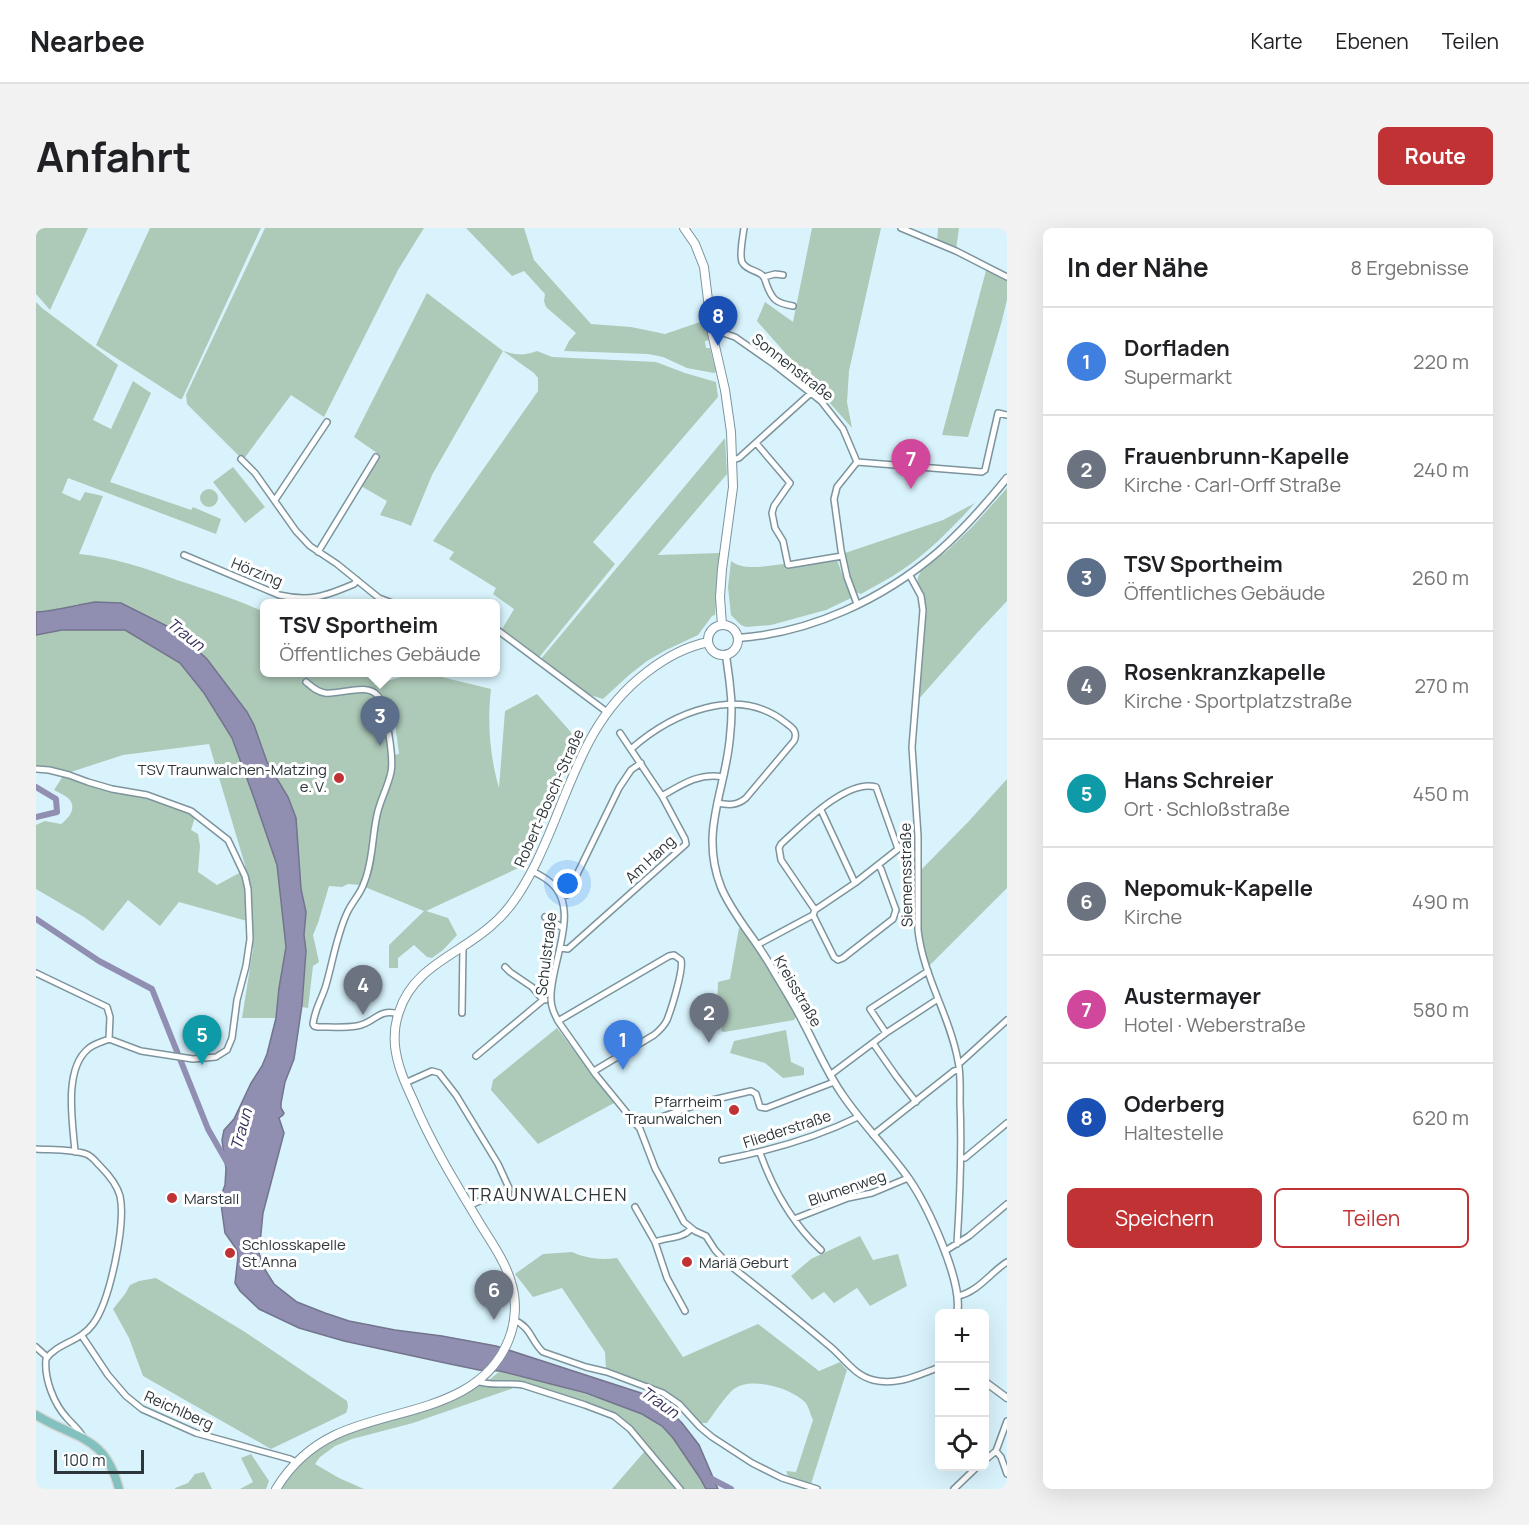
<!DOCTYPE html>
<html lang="de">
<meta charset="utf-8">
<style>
body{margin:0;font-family:Manrope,sans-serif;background:#f2f2f2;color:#202124}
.controls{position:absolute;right:18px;bottom:18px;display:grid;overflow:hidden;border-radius:9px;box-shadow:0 6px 24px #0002}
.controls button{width:54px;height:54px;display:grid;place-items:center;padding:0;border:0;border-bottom:2px solid #e0e0e0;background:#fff;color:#202124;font:30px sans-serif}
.scale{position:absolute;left:18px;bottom:15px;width:90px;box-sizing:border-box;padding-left:6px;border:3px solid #2c363a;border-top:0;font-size:16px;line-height:21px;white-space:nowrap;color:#2c363a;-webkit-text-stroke:4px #fff;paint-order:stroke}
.you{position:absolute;left:532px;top:656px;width:21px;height:21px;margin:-15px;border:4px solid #fff;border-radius:50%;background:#1a73e8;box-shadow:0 0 0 9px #1a73e833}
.badge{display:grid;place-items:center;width:39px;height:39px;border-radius:50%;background:#c13234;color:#fff;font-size:20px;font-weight:700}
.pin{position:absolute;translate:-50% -50px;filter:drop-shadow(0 2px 3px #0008)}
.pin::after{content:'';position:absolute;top:32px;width:21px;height:18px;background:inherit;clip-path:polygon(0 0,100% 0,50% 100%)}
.popup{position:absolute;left:224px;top:371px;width:240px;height:78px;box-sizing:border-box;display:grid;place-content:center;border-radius:9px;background:#fff;filter:drop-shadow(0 2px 4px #0005);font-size:20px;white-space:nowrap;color:#757577}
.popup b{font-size:22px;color:#202124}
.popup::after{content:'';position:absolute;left:50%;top:100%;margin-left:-12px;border:12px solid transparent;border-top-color:#fff}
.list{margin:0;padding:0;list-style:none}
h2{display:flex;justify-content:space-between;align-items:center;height:78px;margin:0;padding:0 24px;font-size:26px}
h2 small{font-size:20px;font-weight:400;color:#757577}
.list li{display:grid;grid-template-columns:39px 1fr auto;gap:18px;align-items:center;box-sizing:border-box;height:108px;padding:0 24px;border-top:2px solid #e0e0e0}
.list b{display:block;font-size:22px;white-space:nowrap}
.list p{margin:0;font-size:20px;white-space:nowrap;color:#757577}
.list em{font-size:20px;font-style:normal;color:#757577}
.actions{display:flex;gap:12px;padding:18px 24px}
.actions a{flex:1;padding:14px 0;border:2px solid #c13234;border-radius:9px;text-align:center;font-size:21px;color:#c13234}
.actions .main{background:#c13234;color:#fff}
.icon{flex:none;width:33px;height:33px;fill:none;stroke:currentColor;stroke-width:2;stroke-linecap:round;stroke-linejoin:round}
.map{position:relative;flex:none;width:971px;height:1261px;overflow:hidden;border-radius:9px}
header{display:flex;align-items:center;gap:36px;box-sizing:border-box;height:84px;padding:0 30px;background:#fff;border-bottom:2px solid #e0e0e0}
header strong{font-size:28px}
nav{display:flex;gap:33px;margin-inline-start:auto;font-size:21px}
.intro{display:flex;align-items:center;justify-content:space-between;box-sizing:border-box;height:144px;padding:0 36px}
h1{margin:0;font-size:42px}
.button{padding:15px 27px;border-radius:9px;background:#c13234;color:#fff;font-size:21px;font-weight:700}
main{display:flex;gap:36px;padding:0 36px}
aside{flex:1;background:#fff;border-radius:9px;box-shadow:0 6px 24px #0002}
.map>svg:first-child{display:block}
.green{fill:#adc9b8;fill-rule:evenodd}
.water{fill:#918fb1;stroke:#73748d;stroke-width:1.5}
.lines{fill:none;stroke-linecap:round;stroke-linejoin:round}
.canal{stroke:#918fb1;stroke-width:6}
.minor-casing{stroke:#7d949d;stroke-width:8}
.tertiary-casing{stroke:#7d949d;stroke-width:9}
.secondary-casing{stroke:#7d949d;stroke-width:10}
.primary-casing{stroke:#d5d7d8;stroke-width:11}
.minor{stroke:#fff;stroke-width:5}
.tertiary{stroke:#fff;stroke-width:6}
.secondary{stroke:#fff;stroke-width:8}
.primary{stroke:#82c1be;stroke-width:8}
.poi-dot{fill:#c13234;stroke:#fff;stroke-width:2}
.labels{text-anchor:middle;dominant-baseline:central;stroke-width:6;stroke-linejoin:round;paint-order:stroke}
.street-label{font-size:15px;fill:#2c363a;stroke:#fff}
.poi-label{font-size:15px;fill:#2c363a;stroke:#fff;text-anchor:start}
.water-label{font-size:16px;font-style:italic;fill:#36305e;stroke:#fff}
.quarter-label{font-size:18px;letter-spacing:1.5px;fill:#2c363a;stroke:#fff}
</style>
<header>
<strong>Nearbee</strong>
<nav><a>Karte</a><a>Ebenen</a><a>Teilen</a></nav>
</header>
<div class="intro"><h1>Anfahrt</h1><a class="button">Route</a></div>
<main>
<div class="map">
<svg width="971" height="1261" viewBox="0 0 971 1261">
<rect width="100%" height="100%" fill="#d9f3fc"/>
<!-- green -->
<path class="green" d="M0,0H52L14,82L0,66Z
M114,0H225L146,171H144L60,117Z
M229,0H388L362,42L288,189L255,167L207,232L151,176L150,167Z
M430,0H488L498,32L555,96L595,99L629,106L670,92L673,112L669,113L670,120H674L680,144L678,145L651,140L627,129L612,126L528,123L533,113L540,105L510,79L508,73L509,66L488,43L476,48Z
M776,0H845L813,143L811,174L816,200L721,93L729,74L757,94Z
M902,0H923L920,22L901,15Z
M951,39L971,51V72L965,96L932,209L906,207Z
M391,65L467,123C480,127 488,128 501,123L516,129L620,134L649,145L680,154L682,169L557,314L579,336L501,432L465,403L478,381L457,366L460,360L413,331L418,324L397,313L502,163V150L498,145L467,123L396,247L375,298L366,294L344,287L351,273L325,258L344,227L318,209Z
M0,74L6,80L82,137L57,192L75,201L97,153L115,165L74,254L155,282L157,279L185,291L180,306L32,250L26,265L44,273L49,264L67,268L43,326C77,329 109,340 141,352C171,362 200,371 228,384V444L344,445L338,457L378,445H389L455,461C451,494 454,529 463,560L469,483L501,466L541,511L533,515L529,524L494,616L491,636L390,683L412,690L421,707L407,722L396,730L391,729L378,717L362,730V740H353V717L388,683L324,657L312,656L306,659L293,658L282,695L277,707L283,734L277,738L272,780L266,779L270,723L268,707L270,684L245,557L231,534L218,497L211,484L171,431L144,405L85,375L42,376L18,383L0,384ZM358,487L363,526L357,527L352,488Z
M689,210L691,246L622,327L684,325L679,387L676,388L662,407L630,422L611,433L593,447L567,471L554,467L550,469L504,432Z
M197,239L229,279L209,295L177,254Z
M971,260V373L941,405L881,473L890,386L888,370L881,356L882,349L885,343L912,322L937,298Z
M164 270a9 9 0 1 1 18 0a9 9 0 1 1-18 0Z
M939,275C916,300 893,324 866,342C853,351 838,358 825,366L819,364L813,346L809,325L907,292Z
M801,332L815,370L790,382L735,397L710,399L705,397L695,387L692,359L695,333C709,344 732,337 748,336L749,341Z
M26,402H89L144,435L168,465L196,510L217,567L241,637L250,719L243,760L240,790H206L217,721L209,637L173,516L87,527L35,544L0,539V407Z
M27,548L51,557L110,569L136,577L159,589L155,602L162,606L164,618L162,644L181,657L205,644L211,664V693L143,674L124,698L92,672L67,703L48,689L0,661V597L9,593L25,596C33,590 42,579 32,570C29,567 23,565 18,562Z
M971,551V660L891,740L884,712V643L933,593Z
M703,700L706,701L736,747L760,789L758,792L688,804L685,803L690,785L681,780L682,754L694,751Z
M521,800L578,875L502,916L455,862L457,852Z
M750,802L755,834L768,840V847L747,850L729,835L694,825L698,813Z
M824,1008L837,1032L862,1026L871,1058L834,1078L821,1060L798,1075L788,1064L776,1072L755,1048L775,1031Z
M536,1024C552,1031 565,1032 581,1030L647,1129L722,1096L783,1143L804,1134L811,1142L775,1256L763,1253L752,1248L750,1243L760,1244L777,1192C774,1186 773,1179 769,1174C755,1160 715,1148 698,1161C690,1167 677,1187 671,1195H664L642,1173L628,1163L570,1141L569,1124L526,1060L497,1069L479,1046L507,1026Z
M120,1050L209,1104L311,1173L312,1179L310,1185L235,1221L107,1148L93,1110L77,1081L89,1066L94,1057L103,1053Z
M464,1143C500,1152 536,1161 571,1173C589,1179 609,1186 625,1198C641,1210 661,1243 670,1261H646L588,1193L481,1154L452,1153Z
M441,1158H480L475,1161L377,1195L316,1211L299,1218L284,1229L279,1236L303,1250L328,1261H244C279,1204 328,1201 386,1184C405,1178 424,1168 441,1158Z
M609,1223L641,1261H576Z
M215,1226L233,1253L230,1261H204L217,1254L205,1230Z
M168,1244L176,1261H139V1260L152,1255L159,1246Z"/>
<!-- water -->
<path class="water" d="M59,374L85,375L141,403L171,431L211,484L218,497L231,534L252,569L260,590L265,661L270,684L268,707L270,723L266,777L258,831L249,854L245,875V880L248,885L247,887L243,890L248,905L227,985L223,1025L228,1040L238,1056L261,1074L289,1085L313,1093L359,1102L406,1108L460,1118L605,1165L626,1175L646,1195L663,1217L682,1261H670L664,1250L637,1210L626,1198L606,1186L550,1165L464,1143L443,1142L414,1136L308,1113L263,1100L223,1081L204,1063L199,1055L202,1029L201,1022L189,1005L185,976V968L189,957L190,941L186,912L188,902L198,891L215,855L226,838L231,826L240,790L243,760L250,719L241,637L217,567L196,510L168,465L144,435L89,402H26L0,407V384C21,383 39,377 59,374Z"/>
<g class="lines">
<!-- canal -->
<path class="canal" d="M0,559L20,571L21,584L0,589
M0,691L63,733L116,761L172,901L192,936
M672,1249L695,1261"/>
<!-- minor casing -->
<g class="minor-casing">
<path id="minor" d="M708,0C707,8 703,27 706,34C710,42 720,42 726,47C729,50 729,51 730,55C736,72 740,75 757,78
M865,0L920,23L971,49
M728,49L739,46L747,47
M676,105H687L699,109L739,137L785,173L807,201L821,234L801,259L798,271L805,322L811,349L821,376
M720,215L754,255L738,278L736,285L739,300L747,313L752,337L806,328
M205,231L219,245L260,303L274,318L301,336L343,370L359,376
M697,232L703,230L775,165
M821,234L946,244L949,242L962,185L971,187
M239,272L291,194
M282,324L340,229
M148,327L243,367C274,374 290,368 318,356L321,352
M873,346L885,368L887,382L876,519L882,608V702C887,748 914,788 922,833C925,846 924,861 924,874C926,921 924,969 921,1016
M460,401L571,484
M270,454C276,459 281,464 289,465C304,467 332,454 342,468C350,479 358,530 355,544C352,559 344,572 341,587C336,609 337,634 328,655C325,665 317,673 312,683C301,705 297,733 290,757C286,771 279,780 277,796L278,798L282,799C295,799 309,800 321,798C339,795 342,780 362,786
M595,521C636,485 702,456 750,495C757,500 762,504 758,513L710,570C701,578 692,577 681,575
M0,541L13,542L33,547L52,554L76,561L111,567L155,583L192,612L209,648L212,661L214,711L210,738L201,772L196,810L191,822L180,829L157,831L105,823L73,811C66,814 57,816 52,821C27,842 37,896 39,924
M626,568C645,557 664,544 687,549
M785,582L819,655
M496,643C502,646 510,650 515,655C546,682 513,738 515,771C515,779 518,785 522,793L560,847L604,901L619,940L648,994L659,1003L670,1008L679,1022L691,1035C725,1062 758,1088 791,1116C807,1128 817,1147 837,1152C861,1158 882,1147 904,1139
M525,669L531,667L583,560L595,542L605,535
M779,682L745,632L743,620L745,616C765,598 811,550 840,559L862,621
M777,687L798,729L802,732L807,730L857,691L860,682L845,641L842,637
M509,689L527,700
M721,717L777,687L779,682L819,655L871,614
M524,720L532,721L650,616L649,611L626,568L584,505
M469,739L474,744L496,759L507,772H509
M0,745L71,779L74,789L73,811
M426,785L427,719
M522,793L633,728L638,727L645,732C648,741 635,782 631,792C628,798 623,803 618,807L558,843
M850,805L834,781L892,743
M837,815L860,848L880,874
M440,828L507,772
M923,835L925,834L971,792
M794,847L850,805L902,771
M369,855L396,843L403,845L420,867L462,936L473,960L472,968L448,971L433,978
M602,897L672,873L715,863L720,866L724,879L730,880L798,854
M837,907L918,843L923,842
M0,921C15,922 36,921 50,926C56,928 60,934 64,938C72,946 81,957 84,968C90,996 74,1073 57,1096C44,1114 21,1115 10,1131C8,1151 18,1176 31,1190C37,1197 43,1201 47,1209
M724,925C737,961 757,996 785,1022
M925,930H929L971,895
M686,932C733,923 779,910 822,889
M599,979L619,1014L631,1050L649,1083
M758,991L812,970L836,965L872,950
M619,1014C631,1009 646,1011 655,1001
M909,1023L933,1008L971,976
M922,1068C942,1064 955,1044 971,1034
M478,1092C495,1099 495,1113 507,1124L550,1139L571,1144L627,1165L643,1176L664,1199L676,1209L716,1235L746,1250L781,1261
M46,1108L72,1147L90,1168L106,1181L160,1205L254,1231L260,1234
M0,1119L11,1129
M441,1153C456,1159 472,1154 487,1157L549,1177L578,1188L594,1201L644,1261
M960,1223L965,1229L971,1246
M948,1233L960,1223L971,1193
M918,1261L942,1238"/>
</g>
<!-- tertiary casing -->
<g class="tertiary-casing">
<path id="tertiary" d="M702,410C775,405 847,371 902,324C927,302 950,276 971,250
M690,426C691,437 693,447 694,458C696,474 696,491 694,508C690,562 663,603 685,659C691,674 701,688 710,701C721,716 731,731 740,747C749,762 759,778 767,794C780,818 790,843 806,866C826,896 852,921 873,951C891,977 928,1055 921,1086
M948,1153L971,1170"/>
</g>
<!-- secondary casing -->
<g class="secondary-casing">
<path id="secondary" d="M648,0L659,16L668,39L676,105L689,162L695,204L697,259L686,341L684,369L686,397
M672 412a15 15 0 1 1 30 0a15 15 0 1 1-30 0Z
M240,1261C254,1238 274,1219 299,1207C358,1179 445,1183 473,1111C480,1093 481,1072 475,1054C468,1030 452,1010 440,989C417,951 394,913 377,872C369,855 361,837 359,818C358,806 359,795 363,784C377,738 425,726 457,696C476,680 489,657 500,635C534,566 546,493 611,444C629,430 649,419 672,414"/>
</g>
<!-- primary casing -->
<g class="primary-casing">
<path id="primary" d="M0,1187C41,1212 69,1207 83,1261"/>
</g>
<!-- minor -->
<use href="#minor" class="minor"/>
<!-- tertiary -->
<use href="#tertiary" class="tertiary"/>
<!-- secondary -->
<use href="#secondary" class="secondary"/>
<!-- primary -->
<use href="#primary" class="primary"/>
</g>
<!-- markers -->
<g class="poi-dot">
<circle cx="303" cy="550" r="6"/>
<circle cx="698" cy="882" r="6"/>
<circle cx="136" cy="970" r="6"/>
<circle cx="194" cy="1025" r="6"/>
<circle cx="651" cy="1034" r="6"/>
</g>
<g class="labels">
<!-- street labels -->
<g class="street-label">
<text transform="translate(757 139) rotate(38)">Sonnenstraße</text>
<text transform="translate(221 344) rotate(22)">Hörzing</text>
<text transform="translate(513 570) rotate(-66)">Robert-Bosch-Straße</text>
<text transform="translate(614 631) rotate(-43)">Am Hang</text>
<text transform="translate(870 647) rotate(-91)">Siemensstraße</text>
<text transform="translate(510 726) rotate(-83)">Schulstraße</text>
<text transform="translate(762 763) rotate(60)">Kreisstraße</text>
<text transform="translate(751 901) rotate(-18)">Fliederstraße</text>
<text transform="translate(811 960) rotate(-19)">Blumenweg</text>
<text transform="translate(143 1182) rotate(24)">Reichlberg</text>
</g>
<!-- poi labels -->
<g class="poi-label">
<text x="291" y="541" text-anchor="end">TSV Traunwalchen-Matzing<tspan x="291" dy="17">e. V.</tspan></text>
<text x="686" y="873" text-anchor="end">Pfarrheim<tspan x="686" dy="17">Traunwalchen</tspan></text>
<text x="148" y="970">Marstall</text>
<text x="206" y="1016">Schlosskapelle<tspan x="206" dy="17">St.Anna</tspan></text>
<text x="663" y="1034">Mariä Geburt</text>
</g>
<!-- water labels -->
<g class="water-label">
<text transform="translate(150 406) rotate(38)">Traun</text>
<text transform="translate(205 901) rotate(-75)">Traun</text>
<text transform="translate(624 1174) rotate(35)">Traun</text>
</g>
<!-- quarter labels -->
<g class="quarter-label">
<text x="512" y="966">TRAUNWALCHEN</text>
</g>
</g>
</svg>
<div class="controls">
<button>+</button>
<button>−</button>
<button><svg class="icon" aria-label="locate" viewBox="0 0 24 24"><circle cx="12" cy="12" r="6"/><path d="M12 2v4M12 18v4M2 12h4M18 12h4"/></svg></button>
</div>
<div class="scale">100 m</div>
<div class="you"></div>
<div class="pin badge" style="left:587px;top:842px;background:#3f7fe0">1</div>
<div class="pin badge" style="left:673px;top:815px;background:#6b7280">2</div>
<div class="pin badge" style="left:344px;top:518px;background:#5c6f8a">3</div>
<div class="popup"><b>TSV Sportheim</b>Öffentliches Gebäude</div>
<div class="pin badge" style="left:327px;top:787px;background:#6b7280">4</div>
<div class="pin badge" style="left:166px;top:837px;background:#0f9aa8">5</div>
<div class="pin badge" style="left:458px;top:1092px;background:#6b7280">6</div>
<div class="pin badge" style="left:875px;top:261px;background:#d1479c">7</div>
<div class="pin badge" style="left:682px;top:118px;background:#1a4fb4">8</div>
</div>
<aside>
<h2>In der Nähe<small>8 Ergebnisse</small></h2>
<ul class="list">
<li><span class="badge" style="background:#3f7fe0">1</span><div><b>Dorfladen</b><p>Supermarkt</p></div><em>220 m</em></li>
<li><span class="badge" style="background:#6b7280">2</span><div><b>Frauenbrunn-Kapelle</b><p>Kirche · Carl-Orff Straße</p></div><em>240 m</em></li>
<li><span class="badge" style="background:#5c6f8a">3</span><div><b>TSV Sportheim</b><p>Öffentliches Gebäude</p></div><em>260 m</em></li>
<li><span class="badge" style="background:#6b7280">4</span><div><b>Rosenkranzkapelle</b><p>Kirche · Sportplatzstraße</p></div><em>270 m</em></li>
<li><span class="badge" style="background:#0f9aa8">5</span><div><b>Hans Schreier</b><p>Ort · Schloßstraße</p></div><em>450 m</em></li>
<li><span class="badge" style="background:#6b7280">6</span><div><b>Nepomuk-Kapelle</b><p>Kirche</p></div><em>490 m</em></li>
<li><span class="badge" style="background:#d1479c">7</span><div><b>Austermayer</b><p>Hotel · Weberstraße</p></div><em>580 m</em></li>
<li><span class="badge" style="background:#1a4fb4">8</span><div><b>Oderberg</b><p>Haltestelle</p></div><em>620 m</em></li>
</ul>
<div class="actions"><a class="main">Speichern</a><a>Teilen</a></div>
</aside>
</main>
